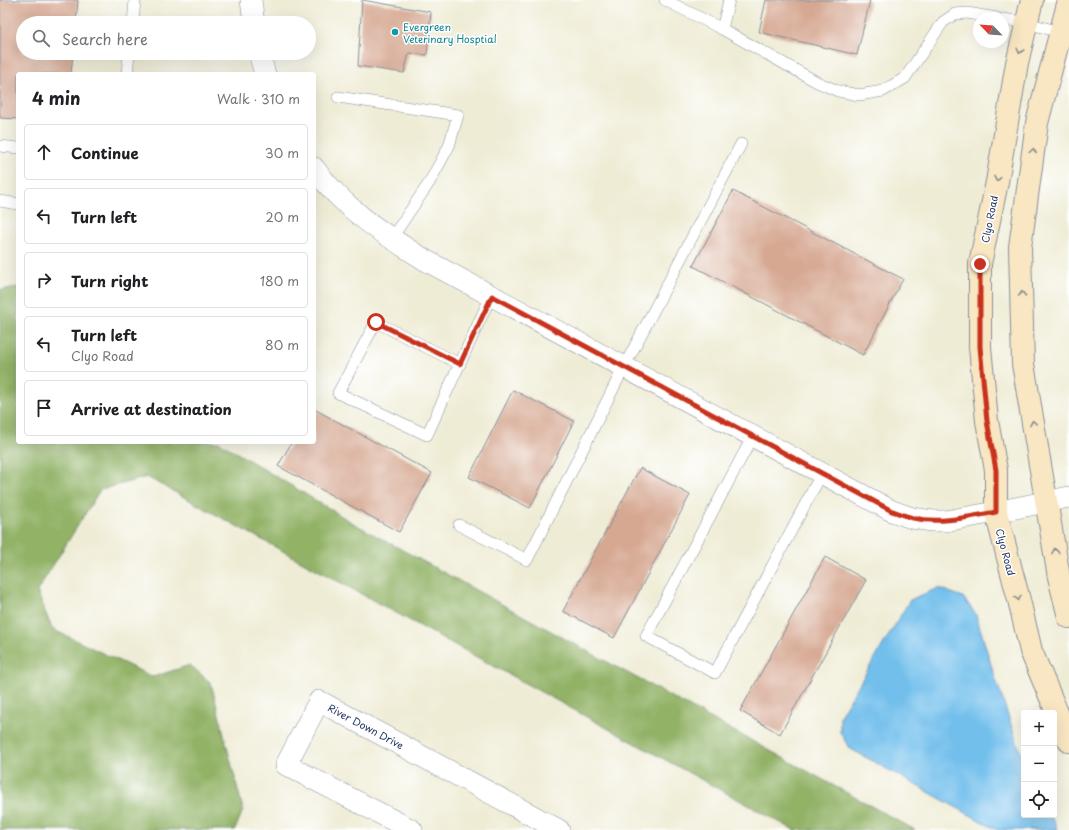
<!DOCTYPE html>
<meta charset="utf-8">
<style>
body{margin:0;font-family:"Playpen Sans",sans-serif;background:#f6f6f6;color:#202124}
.controls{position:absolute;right:12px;bottom:12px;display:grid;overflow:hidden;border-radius:4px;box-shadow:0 4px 16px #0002}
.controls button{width:36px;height:36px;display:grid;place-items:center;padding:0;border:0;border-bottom:1px solid #e0e0e0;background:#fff;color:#202124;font:20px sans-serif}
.compass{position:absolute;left:973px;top:12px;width:36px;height:36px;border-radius:50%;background:#fff;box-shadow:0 4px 16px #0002;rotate:295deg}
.stop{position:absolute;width:12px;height:12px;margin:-9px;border:3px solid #c8321e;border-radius:50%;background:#fff}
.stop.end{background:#c8321e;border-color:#fff;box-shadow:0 1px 4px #0008}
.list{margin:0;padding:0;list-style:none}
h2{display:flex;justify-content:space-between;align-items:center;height:52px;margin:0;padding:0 16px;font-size:17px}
h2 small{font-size:13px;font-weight:400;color:#757577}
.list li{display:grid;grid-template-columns:26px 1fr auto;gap:12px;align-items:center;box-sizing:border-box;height:56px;margin:0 8px 8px;padding:0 8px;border:1px solid #e0e0e0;border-radius:4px}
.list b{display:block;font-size:15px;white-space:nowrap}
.list p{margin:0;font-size:13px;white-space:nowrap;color:#757577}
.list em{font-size:13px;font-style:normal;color:#757577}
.icon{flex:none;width:22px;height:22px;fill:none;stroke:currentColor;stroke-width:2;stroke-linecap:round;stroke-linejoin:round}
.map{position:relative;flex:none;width:1069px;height:830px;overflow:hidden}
.search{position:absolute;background:#fff;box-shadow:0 4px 16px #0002;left:16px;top:16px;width:300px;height:44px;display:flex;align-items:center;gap:10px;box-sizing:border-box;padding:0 14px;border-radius:22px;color:#757577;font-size:15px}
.panel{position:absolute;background:#fff;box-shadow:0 4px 16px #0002;left:16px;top:72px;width:300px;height:372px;border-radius:4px}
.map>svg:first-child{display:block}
.forest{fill:#92b266;stroke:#567062}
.water{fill:#72bfec;stroke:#4677a5}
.building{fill:#d6a892}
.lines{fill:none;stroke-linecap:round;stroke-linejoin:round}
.lane-casing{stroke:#858e9a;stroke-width:12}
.street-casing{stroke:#858e9a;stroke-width:22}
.secondary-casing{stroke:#858e9a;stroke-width:24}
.lane{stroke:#fff;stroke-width:11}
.street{stroke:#fff;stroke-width:21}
.secondary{stroke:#f9e7c3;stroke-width:22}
.oneway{stroke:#8a8b90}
.route{stroke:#c8321e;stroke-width:5}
.culture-dot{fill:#0f9aa8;stroke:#fff;stroke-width:1.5}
.labels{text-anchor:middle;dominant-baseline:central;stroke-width:3;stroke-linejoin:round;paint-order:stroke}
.culture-label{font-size:10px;fill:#0d838f;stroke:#fff;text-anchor:start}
.street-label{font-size:10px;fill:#1b2f5e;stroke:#fff}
</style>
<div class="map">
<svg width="1069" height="830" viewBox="0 0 1069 830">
<rect width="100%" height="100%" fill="#fff"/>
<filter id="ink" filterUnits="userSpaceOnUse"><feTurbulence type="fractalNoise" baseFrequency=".025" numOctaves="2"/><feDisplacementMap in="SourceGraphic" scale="8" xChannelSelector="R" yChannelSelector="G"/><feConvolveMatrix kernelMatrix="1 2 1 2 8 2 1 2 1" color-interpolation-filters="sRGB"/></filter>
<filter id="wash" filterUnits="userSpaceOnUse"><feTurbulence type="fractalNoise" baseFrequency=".012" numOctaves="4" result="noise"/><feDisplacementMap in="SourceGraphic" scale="16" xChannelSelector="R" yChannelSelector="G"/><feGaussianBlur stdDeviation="0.9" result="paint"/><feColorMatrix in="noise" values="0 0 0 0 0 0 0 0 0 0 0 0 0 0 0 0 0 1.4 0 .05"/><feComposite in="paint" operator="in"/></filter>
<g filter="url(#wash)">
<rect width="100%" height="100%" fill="#efecd5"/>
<!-- forest -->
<path class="forest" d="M18,287V442H219L353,523L915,830H794L147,477L100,490L37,591L52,629L153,677L190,665L211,683L243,810L235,830H0V290Z"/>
<!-- water -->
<path class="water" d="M938,588L963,597L976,615L992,668L1024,763V815H1050L1058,830H997L849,748L840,732V716L910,600Z"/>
<g id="blocks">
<!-- building -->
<path class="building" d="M0,0H78L76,23H23V53H73L71,74H18V119L0,118Z
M362,0L431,12L427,55L409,53L404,73L358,66Z
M766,0H870L857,55L759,32Z
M733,191L903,279L863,355L693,266Z
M513,390L574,421L530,508L469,477Z
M314,409L432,473L399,532L278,466L292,442H314Z
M640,468L690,495L614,638L563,611Z
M825,557L866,580L780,734L740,711Z"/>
</g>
</g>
<g filter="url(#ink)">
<use href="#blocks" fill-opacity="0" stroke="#858e9a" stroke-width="1"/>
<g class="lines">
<!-- lane casing -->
<g class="lane-casing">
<path id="lane" d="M665,0L722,29L817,82L838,91L859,95L883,91L905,78L943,22L955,14L967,13L997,18
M1003,19L1027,23L1060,32
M133,23L135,0
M722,29L729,0
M127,74L129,53
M338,97L458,115L449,146L429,183L391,239
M0,146L18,148
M0,201L18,204
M460,364L376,322L338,393L427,435L491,296
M753,436L646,636L715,673L822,473
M459,525L527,560L624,367L741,144"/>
</g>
<!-- street casing -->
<g class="street-casing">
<path id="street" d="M251,0L254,23
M259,53L265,74
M314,168C345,210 382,233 425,260L892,511L912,518L933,521H946L996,512L1069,497
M412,830L286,765L319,701L559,830"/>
</g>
<!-- secondary casing -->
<g class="secondary-casing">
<path id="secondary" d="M1032,0L1017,63L997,182L980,264V347L987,421L996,470V512L1019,600L1031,651L1069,741
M1069,0L1037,123L1020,247L1023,364L1059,577L1069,617"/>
</g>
<!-- lane -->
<use href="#lane" class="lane"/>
<!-- street -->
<use href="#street" class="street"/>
<!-- secondary -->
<use href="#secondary" class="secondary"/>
</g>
<!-- one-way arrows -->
<defs><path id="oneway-chevron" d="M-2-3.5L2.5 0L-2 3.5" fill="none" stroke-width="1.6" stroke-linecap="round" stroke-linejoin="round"/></defs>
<g class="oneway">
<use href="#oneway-chevron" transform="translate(1020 51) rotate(104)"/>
<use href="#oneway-chevron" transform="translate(1033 151) rotate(-82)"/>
<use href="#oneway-chevron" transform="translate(997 179) rotate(100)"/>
<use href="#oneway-chevron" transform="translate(1022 294) rotate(-92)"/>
<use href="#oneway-chevron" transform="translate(1033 423) rotate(-99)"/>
<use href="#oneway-chevron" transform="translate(1055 551) rotate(-100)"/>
<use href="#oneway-chevron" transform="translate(1018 598) rotate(76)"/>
</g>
</g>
<g class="lines" filter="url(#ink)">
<!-- route -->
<path class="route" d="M376,322L460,364L492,296L892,511C899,513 906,516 913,518C941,524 968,517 996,512V470L987,421L980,347V264"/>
</g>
<!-- markers -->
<circle class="culture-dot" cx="395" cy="32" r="4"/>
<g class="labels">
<!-- culture labels -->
<g class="culture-label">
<text x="403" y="26">Evergreen<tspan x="403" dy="12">Veterinary Hosptial</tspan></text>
</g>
<!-- street labels -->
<g class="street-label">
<text transform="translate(989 219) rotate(-79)">Clyo Road</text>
<text transform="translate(1006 552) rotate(75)">Clyo Road</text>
<text transform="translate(366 726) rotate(28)">River Down Drive</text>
</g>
</g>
</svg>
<div class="controls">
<button>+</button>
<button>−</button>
<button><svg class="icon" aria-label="locate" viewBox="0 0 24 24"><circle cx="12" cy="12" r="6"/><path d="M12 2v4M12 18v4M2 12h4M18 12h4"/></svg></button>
</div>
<svg class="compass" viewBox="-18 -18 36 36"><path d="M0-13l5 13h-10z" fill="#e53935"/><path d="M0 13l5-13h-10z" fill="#757577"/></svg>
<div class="stop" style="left:376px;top:322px"></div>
<div class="stop end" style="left:980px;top:264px"></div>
<div class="search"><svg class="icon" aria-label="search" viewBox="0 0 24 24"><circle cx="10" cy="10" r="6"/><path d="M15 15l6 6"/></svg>Search here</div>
<section class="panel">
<h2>4 min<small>Walk · 310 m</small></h2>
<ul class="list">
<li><svg class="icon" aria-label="ahead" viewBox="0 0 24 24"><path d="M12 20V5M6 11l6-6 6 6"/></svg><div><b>Continue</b></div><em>30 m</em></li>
<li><svg class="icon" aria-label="left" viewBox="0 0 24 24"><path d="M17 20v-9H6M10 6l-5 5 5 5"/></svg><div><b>Turn left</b></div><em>20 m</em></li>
<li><svg class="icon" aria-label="right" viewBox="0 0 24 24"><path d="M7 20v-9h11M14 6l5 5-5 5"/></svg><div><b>Turn right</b></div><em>180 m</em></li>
<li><svg class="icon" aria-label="left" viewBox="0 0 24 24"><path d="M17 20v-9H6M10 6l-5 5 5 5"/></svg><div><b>Turn left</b><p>Clyo Road</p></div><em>80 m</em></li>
<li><svg class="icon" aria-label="arrive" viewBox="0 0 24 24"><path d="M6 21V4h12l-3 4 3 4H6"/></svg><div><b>Arrive at destination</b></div></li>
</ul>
</section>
</div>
